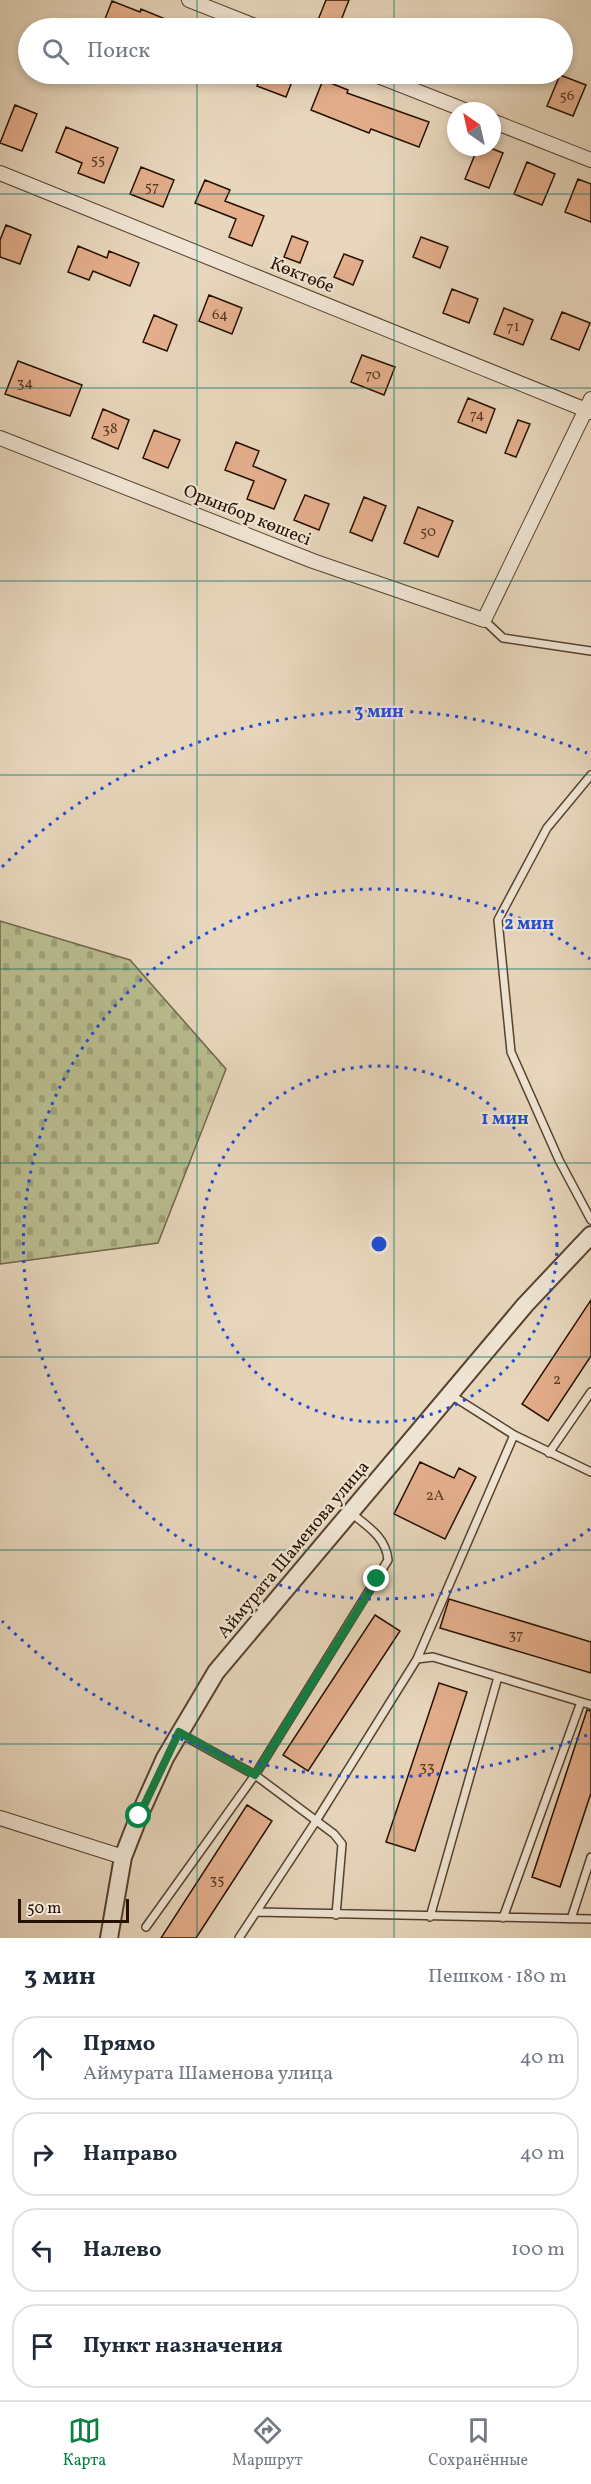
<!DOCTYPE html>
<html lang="ru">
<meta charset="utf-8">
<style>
body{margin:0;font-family:Vollkorn,serif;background:#f6f6f7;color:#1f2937}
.compass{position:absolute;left:447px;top:102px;width:54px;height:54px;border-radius:50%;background:#fff;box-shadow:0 3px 9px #0003;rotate:326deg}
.scale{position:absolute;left:18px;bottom:15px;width:111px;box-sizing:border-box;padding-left:6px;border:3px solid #261100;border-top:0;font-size:16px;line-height:21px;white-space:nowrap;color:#261100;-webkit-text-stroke:4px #f0e5d4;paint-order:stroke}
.stop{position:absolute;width:18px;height:18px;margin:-14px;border:4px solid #0b8043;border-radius:50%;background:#fff}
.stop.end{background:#0b8043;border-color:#fff;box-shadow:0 2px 6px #0008}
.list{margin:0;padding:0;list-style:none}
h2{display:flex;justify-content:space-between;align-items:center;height:78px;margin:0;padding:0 24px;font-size:26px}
h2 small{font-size:20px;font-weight:400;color:#747a83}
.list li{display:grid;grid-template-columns:39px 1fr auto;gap:18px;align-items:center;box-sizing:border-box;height:84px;margin:0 12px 12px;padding:0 12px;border:2px solid #e0e1e3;border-radius:24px}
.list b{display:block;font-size:22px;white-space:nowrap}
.list p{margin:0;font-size:20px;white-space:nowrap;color:#747a83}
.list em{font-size:20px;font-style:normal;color:#747a83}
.icon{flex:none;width:33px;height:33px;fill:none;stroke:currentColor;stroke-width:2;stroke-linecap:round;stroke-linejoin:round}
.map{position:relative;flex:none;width:591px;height:1938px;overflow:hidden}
.search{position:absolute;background:#fff;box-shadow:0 3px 9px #0003;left:18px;right:18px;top:18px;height:66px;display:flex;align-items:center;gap:15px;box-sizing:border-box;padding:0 21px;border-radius:33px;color:#747a83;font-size:22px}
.sheet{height:462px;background:#fff}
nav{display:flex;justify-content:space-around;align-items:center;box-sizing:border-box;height:84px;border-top:2px solid #e0e1e3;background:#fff;font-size:16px;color:#747a83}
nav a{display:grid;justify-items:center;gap:3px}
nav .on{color:#0b8043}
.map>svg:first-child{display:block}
.cemetery{fill:url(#cemetery-stones);stroke:#706748;stroke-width:1.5}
.building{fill:#e5af8d;stroke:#261100;stroke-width:1.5}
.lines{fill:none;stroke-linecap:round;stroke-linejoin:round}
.service-casing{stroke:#56422f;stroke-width:10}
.minor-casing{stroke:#56422f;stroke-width:16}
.tertiary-casing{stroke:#56422f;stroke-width:20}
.service{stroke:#f0e5d4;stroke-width:7}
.minor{stroke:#f0e5d4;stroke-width:14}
.tertiary{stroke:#f0e5d4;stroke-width:16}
.route{stroke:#0b8043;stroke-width:8}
.grid{fill:none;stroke:#0f766e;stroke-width:1.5;stroke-opacity:0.55}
.ring{fill:none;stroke:#1d4ed8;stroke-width:3;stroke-dasharray:3 6}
.labels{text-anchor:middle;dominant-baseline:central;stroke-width:4.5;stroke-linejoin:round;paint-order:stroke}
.number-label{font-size:15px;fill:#563823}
.street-label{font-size:18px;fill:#261100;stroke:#f0e5d4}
.centre{fill:#1d4ed8;stroke:#f0e5d4;stroke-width:3}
.ring-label{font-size:18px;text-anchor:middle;font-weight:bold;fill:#1d4ed8;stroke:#f0e5d4;stroke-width:4.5;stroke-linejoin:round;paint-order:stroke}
</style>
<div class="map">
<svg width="591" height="1938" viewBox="0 0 591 1938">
<defs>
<pattern id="cemetery-stones" width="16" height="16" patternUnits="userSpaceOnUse" patternTransform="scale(1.5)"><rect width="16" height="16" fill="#b9bd8f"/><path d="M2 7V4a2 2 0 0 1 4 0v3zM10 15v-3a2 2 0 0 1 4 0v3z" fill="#9fa17a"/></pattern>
</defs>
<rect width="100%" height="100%" fill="#e8d7bd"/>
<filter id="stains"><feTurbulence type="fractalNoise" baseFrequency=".00333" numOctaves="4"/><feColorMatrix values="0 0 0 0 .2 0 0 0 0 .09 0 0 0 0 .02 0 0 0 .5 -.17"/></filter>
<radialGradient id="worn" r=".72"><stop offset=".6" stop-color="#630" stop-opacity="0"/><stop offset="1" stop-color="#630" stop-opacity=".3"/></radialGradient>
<!-- cemetery -->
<path class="cemetery" d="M0,921L130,960L226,1069L158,1243L0,1264Z"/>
<!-- building -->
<path class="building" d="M326,0H349L338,28L318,20Z
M112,1L140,12L141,9L187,28H113L103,24Z
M262,74H295L286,97L257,86Z
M560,75L586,85L573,116L547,106Z
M323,80L348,90L347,93L429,122L419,147L371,129L369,133L311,110Z
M15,105L37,114L22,151L0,143Z
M66,127L118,148L104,183L78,173L82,163L56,152Z
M478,147H488L503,153L489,188L465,179Z
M527,162L555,174L542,205L514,194Z
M141,167L174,180L163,207L130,194Z
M578,179L591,184V222L565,212Z
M205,180L230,190L225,201L264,216L252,246L229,237L236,219L195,203Z
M6,225L31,235L20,264L0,257V240Z
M292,236L308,242L300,263L284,257Z
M421,237L448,247L440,268L413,257Z
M78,246L107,258L109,251L139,263L130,286L93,271L89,280L68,272Z
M344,254L363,261L353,285L334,277Z
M452,289L478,299L469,323L443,313Z
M209,295L242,308L232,334L199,321Z
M504,308L533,320L523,345L494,334Z
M562,312L590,323L579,350L551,339Z
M154,315L177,325L167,351L143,342Z
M362,355L395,367L384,395L351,382Z
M18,361L82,385L70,416L5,394Z
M468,398L495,409L486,433L458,422Z
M103,409L129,420L118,449L92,438Z
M518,420L530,424L516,457L505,453Z
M154,430L180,440L168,468L143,458Z
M236,442L259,451L253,466L286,480L274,509L247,499L254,481L225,470Z
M305,495L329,504L319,530L294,520Z
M364,497L386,506L372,541L350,532Z
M418,507L453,521L438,557L404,543Z
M591,1300V1356L548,1421L522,1404Z
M420,1462L454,1478L459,1468L476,1477L445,1539L394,1514Z
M449,1599L591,1642V1673L440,1628Z
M375,1615L400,1631L308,1771L283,1755Z
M439,1683L467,1692L415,1851L386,1842Z
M587,1710L591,1711V1793L560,1887L532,1877Z
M247,1805L272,1821L196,1938H161Z"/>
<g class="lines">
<!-- service casing -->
<g class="service-casing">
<path id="service" d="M484,620L503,638L591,651
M591,775L547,828L498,920L511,1052L559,1160L591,1220
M451,1395L514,1435
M549,1453L591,1392
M417,1659L514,1435L591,1472
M256,1912L591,1919
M336,1915L342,1844L334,1834L255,1775L388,1560C386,1537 367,1526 351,1513
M430,1917L498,1677
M503,1918L581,1702
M571,1919L591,1857
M146,1927L255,1775L179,1733
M239,1938L316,1821L417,1659L433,1657L591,1705"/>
</g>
<!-- minor casing -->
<g class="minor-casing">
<path id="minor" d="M189,0L260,28
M373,74L467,111
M492,121L591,160
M0,173L591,412
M0,438L313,561L484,620L591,399
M0,1818L123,1857"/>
</g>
<!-- tertiary casing -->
<g class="tertiary-casing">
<path id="tertiary" d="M109,1938L123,1857L139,1816L165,1758L216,1672L525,1305L591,1235"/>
</g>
<!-- service -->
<use href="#service" class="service"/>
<!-- minor -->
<use href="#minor" class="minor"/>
<!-- tertiary -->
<use href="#tertiary" class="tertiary"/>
</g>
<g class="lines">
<!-- route -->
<path class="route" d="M139,1816L179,1732L255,1775L377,1579"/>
</g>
<!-- grid -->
<path class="grid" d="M197,0V28M394,0V28M197,74V1938M394,74V1938M0,194H591M0,388H591M0,581H591M0,775H591M0,969H591M0,1163H591M0,1357H591M0,1550H591M0,1744H591"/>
<!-- distance rings -->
<g class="ring">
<circle cx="379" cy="1244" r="178"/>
<path d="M590 1529A355 355 0 1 1 590 959"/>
<path d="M587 1735A533 533 0 0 1 2 1621M2 867A533 533 0 0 1 587 753"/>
</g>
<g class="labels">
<!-- number labels -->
<g class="number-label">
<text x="567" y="96">56</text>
<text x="98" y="160">55</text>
<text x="152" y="187">57</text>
<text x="220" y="315">64</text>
<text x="513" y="327">71</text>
<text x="373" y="375">70</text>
<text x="25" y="383">34</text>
<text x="477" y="415">74</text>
<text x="110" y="429">38</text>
<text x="428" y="532">50</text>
<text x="557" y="1380">2</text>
<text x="435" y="1496">2А</text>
<text x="516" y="1635">37</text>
<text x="427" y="1767">33</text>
<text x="217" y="1880">35</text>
</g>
<!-- street labels -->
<g class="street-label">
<text transform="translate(302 276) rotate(22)">Көктөбе</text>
<text transform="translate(247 516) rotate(22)">Орынбор көшесі</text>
<text transform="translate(294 1550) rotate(-50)">Аймурата Шаменова улица</text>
</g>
</g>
<circle cx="379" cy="1244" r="9" class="centre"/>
<g class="ring-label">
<text x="379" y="717">3 мин</text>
<text x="529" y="929">2 мин</text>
<text x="505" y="1124">1 мин</text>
</g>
<rect width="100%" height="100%" filter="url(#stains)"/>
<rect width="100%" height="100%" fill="url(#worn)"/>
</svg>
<svg class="compass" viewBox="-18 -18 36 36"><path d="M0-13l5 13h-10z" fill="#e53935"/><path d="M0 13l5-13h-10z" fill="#747a83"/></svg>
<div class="scale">50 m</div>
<div class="stop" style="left:139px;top:1816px"></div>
<div class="stop end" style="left:377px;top:1579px"></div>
<div class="search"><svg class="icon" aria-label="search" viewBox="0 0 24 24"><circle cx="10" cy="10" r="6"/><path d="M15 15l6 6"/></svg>Поиск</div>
</div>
<section class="sheet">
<h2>3 мин<small>Пешком · 180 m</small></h2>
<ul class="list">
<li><svg class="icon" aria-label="ahead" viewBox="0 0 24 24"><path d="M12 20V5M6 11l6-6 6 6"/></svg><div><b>Прямо</b><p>Аймурата Шаменова улица</p></div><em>40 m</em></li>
<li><svg class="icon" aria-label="right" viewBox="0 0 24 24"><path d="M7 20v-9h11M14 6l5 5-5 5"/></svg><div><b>Направо</b></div><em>40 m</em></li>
<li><svg class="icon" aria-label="left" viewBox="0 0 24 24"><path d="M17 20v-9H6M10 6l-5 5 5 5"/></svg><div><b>Налево</b></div><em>100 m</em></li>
<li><svg class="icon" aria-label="arrive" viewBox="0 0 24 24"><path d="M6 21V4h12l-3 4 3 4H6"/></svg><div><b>Пункт назначения</b></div></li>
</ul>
</section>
<nav>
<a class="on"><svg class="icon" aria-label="map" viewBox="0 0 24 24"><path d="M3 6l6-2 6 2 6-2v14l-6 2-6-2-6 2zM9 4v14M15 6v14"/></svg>Карта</a>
<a><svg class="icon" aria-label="directions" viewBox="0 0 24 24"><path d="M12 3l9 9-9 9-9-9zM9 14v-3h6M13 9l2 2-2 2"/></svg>Маршрут</a>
<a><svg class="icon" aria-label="saved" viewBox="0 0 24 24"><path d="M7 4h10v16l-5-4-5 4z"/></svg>Сохранённые</a>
</nav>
